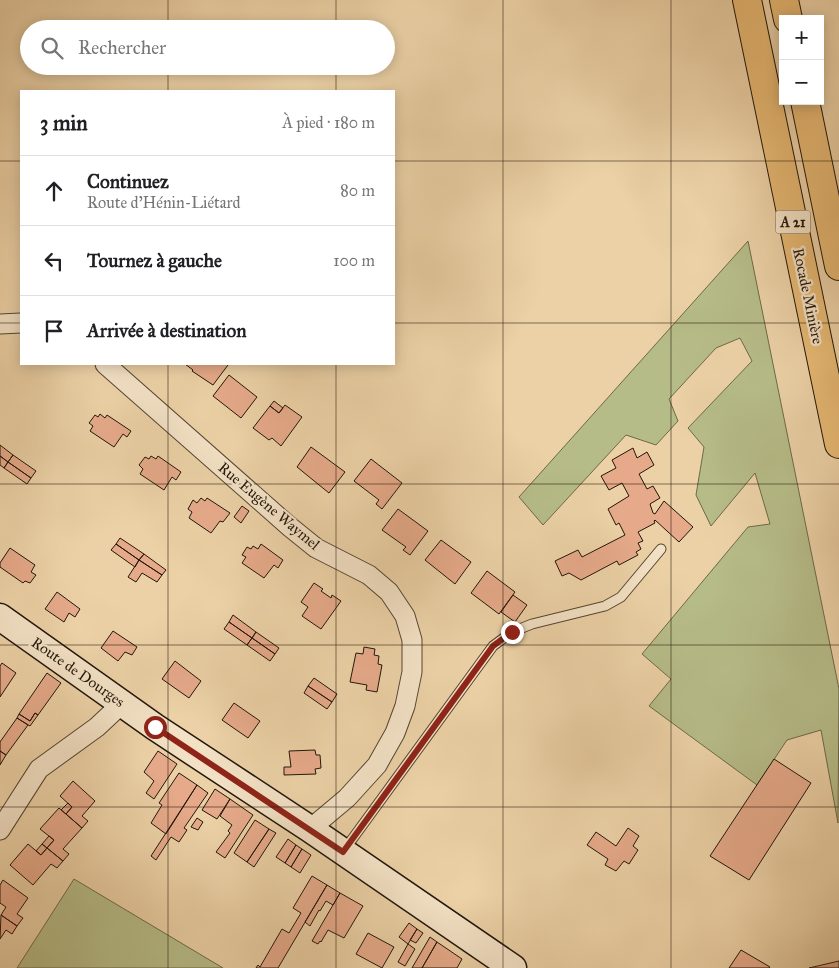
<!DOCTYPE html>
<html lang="fr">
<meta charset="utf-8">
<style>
body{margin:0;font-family:"IM FELL Great Primer",serif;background:#f2f2f2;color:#202124}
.controls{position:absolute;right:15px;top:15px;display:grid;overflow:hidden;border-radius:0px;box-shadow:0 2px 12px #0003}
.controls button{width:45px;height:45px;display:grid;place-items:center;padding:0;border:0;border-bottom:1px solid #e0e0e0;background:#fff;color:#202124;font:25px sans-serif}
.stop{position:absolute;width:15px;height:15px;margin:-11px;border:4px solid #8f2418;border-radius:50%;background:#fff}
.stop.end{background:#8f2418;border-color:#fff;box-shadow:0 1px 5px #0008}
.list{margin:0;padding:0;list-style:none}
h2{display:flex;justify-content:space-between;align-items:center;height:65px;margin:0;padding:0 20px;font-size:21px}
h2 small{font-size:16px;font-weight:400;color:#757577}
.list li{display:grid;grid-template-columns:32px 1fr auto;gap:15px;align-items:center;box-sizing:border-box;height:70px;padding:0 20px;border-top:1px solid #e0e0e0}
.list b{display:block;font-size:19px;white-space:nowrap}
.list p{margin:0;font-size:16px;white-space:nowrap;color:#757577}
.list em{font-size:16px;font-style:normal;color:#757577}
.icon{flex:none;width:28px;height:28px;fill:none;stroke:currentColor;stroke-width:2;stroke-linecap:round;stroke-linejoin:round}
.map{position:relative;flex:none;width:839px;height:968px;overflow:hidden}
.search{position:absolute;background:#fff;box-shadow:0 2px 12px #0003;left:20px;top:20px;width:375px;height:55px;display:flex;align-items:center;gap:12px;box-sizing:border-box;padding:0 18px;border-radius:28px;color:#757577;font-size:19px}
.panel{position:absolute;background:#fff;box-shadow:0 2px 12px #0003;left:20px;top:90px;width:375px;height:275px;border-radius:0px}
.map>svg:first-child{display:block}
.green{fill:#b6bc88;stroke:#6c6949}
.building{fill:#e6aa8a;stroke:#22160a}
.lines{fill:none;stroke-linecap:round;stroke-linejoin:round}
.service-casing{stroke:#544531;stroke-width:11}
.minor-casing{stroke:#544531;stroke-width:21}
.secondary-casing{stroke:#22160a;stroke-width:29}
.motorway-casing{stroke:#22160a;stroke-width:30}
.service{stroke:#f3e1c5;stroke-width:9}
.minor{stroke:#f3e1c5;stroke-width:19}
.secondary{stroke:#f3e1c5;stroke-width:26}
.motorway{stroke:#e6b873;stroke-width:28}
.route{stroke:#8f2418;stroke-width:6}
.grid{fill:none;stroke:#22160a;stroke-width:1;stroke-opacity:0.55}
.labels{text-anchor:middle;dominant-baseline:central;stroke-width:4.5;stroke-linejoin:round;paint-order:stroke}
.shield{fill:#f3e1c5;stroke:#615342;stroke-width:1}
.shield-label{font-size:14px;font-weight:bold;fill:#22160a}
.street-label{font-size:15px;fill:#22160a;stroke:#f3e1c5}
</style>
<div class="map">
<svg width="839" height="968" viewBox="0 0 839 968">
<rect width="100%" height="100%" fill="#ecd1a6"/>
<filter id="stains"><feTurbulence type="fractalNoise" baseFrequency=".004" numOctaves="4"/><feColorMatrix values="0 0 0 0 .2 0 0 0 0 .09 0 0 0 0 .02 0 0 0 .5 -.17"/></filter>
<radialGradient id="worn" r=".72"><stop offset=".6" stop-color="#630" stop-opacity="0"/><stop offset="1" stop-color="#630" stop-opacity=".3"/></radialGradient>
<!-- green -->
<path class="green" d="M748,241L839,689L838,823L821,730L787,740L757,785L649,706L671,679L642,654L748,527L770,524L755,473L711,526L696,495L704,447L688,428L752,361L740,338L716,348L669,399L678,421L656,445L626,435L543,525L519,497Z
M74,879L223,968H17Z"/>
<!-- building -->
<path class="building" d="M185,364H227L228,365L213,385L192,371L193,370Z
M229,375L257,397L241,418L213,396Z
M274,401L283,408L279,413L270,406Z
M285,405L302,417L281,446L272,438L269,440L253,428L270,406L279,413Z
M100,414L105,418L107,415L131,431L127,437L123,434L114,447L90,431L93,426L89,423L95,415L98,417Z
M0,445L13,455L8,462L0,456Z
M311,447L345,472L329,493L297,467Z
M633,448L637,458L647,452L654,465L639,474L647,489L653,486L660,498L650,504L653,513L655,514L664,501L693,527L679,542L655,520L654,521L655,523L638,532L643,541L638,543L641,549L636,552L638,555L619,565L617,561L581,580L569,573L562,576L555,561L578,550L582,557L625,535L619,523L616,525L608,509L629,496L622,483L609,490L601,476L616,468L612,460Z
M13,455L36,471L31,478L8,462Z
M0,456L8,462L4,468L0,465Z
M151,456L156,459L158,456L181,472L176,480L172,477L164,490L140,474L143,469L139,465L145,457L149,459Z
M371,459L402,483L382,509L376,504L379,500L354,481Z
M8,462L31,478L27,484L4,468Z
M201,498L205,501L207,498L230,513L223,522L220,521L211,533L189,518L192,512L188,509L193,500L197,503Z
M242,506L249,511L241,523L234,517Z
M398,509L428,531L410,555L403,550L406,547L382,530Z
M120,538L144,554L139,560L116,544Z
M441,540L471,562L455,584L425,560Z
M116,544L139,560L135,567L111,550Z
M261,544L283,560L278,568L274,565L264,578L242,563L246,557L242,555L247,547L251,549L253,546L258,549Z
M10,548L35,565L31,572L36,575L30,583L25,581L23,583L0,567V563Z
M144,554L166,570L162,575L139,560Z
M139,560L162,575L157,582L142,573L136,582L128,577Z
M487,571L515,592L499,614L471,593Z
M314,583L323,589L321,591L331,598L332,595L341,601L321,629L302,616L308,607L301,602Z
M57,592L80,609L75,617L69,613L64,622L45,609Z
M513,595L527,605L515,622L501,612Z
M233,615L256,632L252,638L229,622Z
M229,622L252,638L247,645L224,629Z
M113,631L137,647L132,655L125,652L118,661L101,648Z
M256,632L279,648L275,654L252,638Z
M252,638L275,654L270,661L247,645Z
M364,647L375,649L374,655L379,656L378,664L382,665L377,692L366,690L367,685L350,682L356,653L363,654Z
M175,661L201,681L189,698L162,679Z
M2,663L16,673L0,697V666Z
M47,673L61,683L38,715L35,713L30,721L19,714Z
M314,678L337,694L332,702L308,686Z
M308,686L332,702L327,709L304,693Z
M234,703L260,721L248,738L222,720Z
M35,713L38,715L30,726L17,718L19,714L30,721Z
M17,718L28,725L6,755L0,751V742Z
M315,750L316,755H320L321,768L315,769L316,774L284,775V767H291L289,751Z
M0,751L6,755L0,765Z
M158,751L177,764L154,799L146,793L154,781L144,772Z
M774,759L811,783L749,880L710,856Z
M179,773L197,785L166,834L151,823L162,805L159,803Z
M73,781L95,801L82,816L88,821L82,828L66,814L72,807L60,796Z
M197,785L208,793L184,828L187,830L179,842L171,837L156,860L151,856Z
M215,789L230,799L217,819L202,810Z
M230,799L253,815L225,858L216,852L230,833L228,831L232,825L220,816Z
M68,803L72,807L66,814L61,810Z
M59,808L82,828L63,849L69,854L63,861L47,848L54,840L40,829Z
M197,818L203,822L198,830L191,827Z
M255,820L269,829L247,862L234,853Z
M628,828L639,836L633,846L638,850L629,864L624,861L616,871L605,865L608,859L587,845L596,832L616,846Z
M269,829L276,833L254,867L247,862Z
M49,836L54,840L47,848L42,844Z
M288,839L296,845L285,863L276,857Z
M28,844L41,855L47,848L63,861L57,868L51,864L33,885L10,865Z
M42,844L47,848L41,855L36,851Z
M296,845L302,849L291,867L285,863Z
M302,849L311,855L300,873L291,867Z
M312,876L327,885L278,968H256L258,965L260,967L282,929L289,933L301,913L293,908Z
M3,880L28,898L17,914L23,918L17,926L1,915L6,907L0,903V885Z
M327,885L340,893L333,905L326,901L320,911L319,910L310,926L305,922Z
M340,893L363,906L344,938L328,930L321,942L320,941L318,944L312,941Z
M1,915L17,926L12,934L6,930L0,939Z
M409,923L417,929L408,944L399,937Z
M417,929L423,933L416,943L410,940Z
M368,933L394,947L382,968L356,954Z
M430,937L437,942L422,968H412Z
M437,942L462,959L457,968H422Z
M408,944L415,949L405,966L398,962Z
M741,950L770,967L769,968H729Z
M839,961V968H809Z"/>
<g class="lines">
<!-- service casing -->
<g class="service-casing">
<path id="service" d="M345,849L493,646L512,632L532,624L605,606L621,597L661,549"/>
</g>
<!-- minor casing -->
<g class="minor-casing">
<path id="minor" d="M0,324L21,323
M105,364L290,527L316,548L369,575L389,592L405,616L412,640V672L405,706L395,733L377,765L347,798L310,829
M0,830L39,769L97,727L113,712L118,700"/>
</g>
<!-- secondary casing -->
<g class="secondary-casing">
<path id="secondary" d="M0,617L155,727L310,829L513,968"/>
</g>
<!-- motorway casing -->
<g class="motorway-casing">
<path id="motorway" d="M747,0L839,444
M784,0L788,19
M805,101L839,266"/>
</g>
<!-- service -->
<use href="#service" class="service"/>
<!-- minor -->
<use href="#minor" class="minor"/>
<!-- secondary -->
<use href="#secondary" class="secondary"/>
<!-- motorway -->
<use href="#motorway" class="motorway"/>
</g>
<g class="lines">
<!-- route -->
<path class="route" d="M155,727L343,852L493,646L512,632"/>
</g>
<!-- grid -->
<path class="grid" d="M168,0V29M336,0V29M503,0V968M671,0V968M168,66V91M336,66V91M0,161H21M394,161H839M0,323H21M394,323H839M168,364V968M336,364V968M0,484H839M0,645H839M0,807H839"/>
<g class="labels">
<!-- shield labels -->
<rect class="shield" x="775.5" y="210.5" width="35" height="23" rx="4"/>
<g class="shield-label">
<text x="793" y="222">A 21</text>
</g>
<!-- street labels -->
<g class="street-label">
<text transform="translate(808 296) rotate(78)">Rocade Minière</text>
<text transform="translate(269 506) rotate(40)">Rue Eugène Waymel</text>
<text transform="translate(78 672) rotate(35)">Route de Dourges</text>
</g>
</g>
<rect width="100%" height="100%" filter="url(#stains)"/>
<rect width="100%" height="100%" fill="url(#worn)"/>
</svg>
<div class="controls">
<button>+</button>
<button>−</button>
</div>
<div class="stop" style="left:155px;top:727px"></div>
<div class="stop end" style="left:512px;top:632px"></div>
<div class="search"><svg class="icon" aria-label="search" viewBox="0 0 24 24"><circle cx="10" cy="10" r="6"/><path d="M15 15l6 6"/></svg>Rechercher</div>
<section class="panel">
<h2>3 min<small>À pied · 180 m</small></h2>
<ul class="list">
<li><svg class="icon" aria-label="ahead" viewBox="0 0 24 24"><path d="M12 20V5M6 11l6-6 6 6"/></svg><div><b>Continuez</b><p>Route d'Hénin-Liétard</p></div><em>80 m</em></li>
<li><svg class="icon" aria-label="left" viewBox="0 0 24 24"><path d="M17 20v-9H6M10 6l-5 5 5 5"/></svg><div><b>Tournez à gauche</b></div><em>100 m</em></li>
<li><svg class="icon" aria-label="arrive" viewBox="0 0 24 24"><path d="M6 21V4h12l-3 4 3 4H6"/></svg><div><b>Arrivée à destination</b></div></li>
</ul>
</section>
</div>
